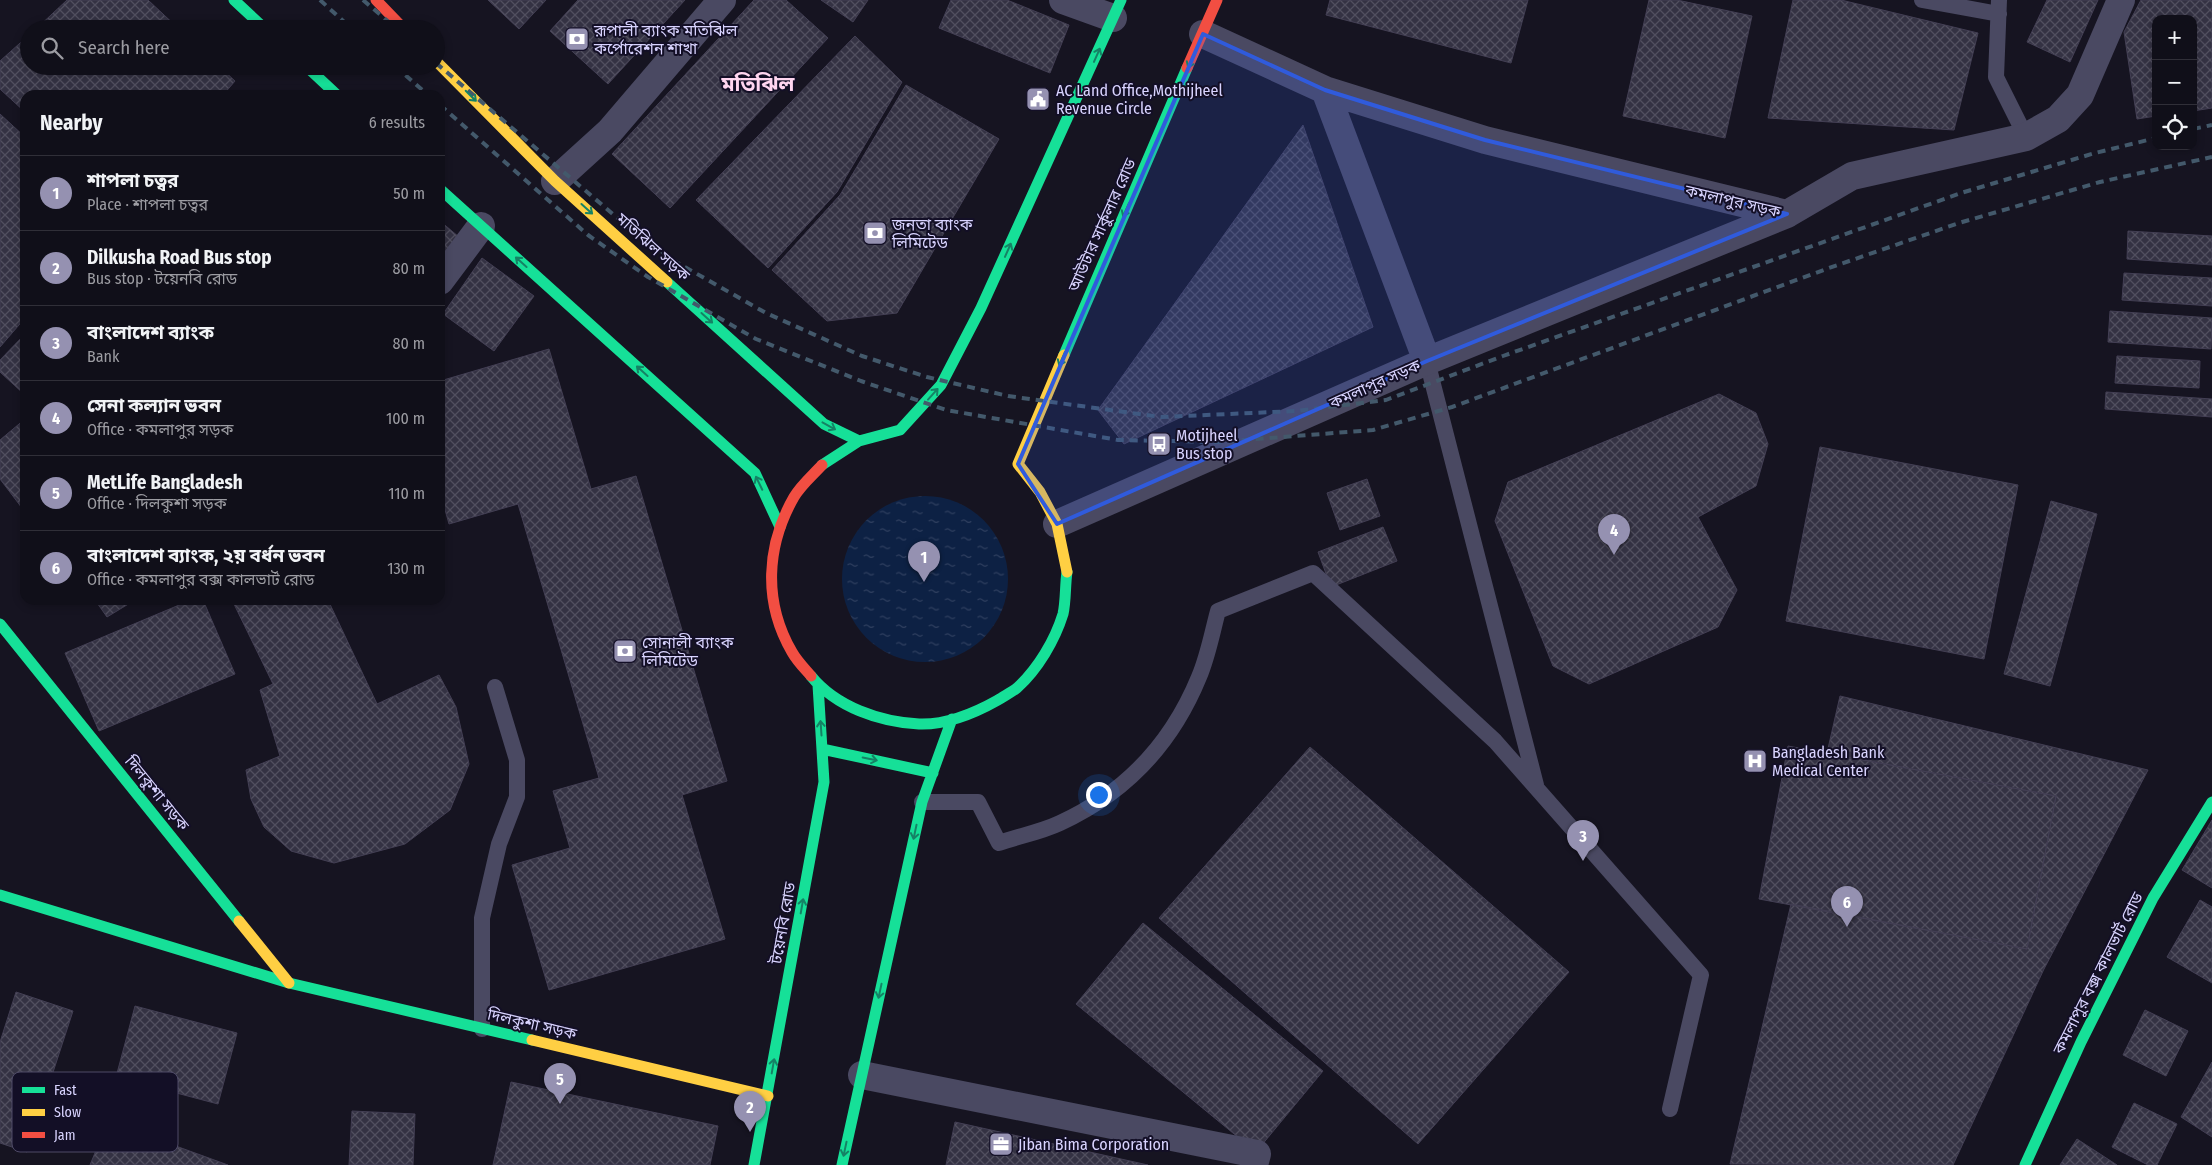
<!DOCTYPE html>
<meta charset="utf-8">
<style>
body{margin:0;font-family:"Fira Sans Condensed","Noto Sans Bengali",sans-serif;background:#1e1d26;color:#f1f3f6}
.controls{position:absolute;right:15px;top:15px;display:grid;overflow:hidden;border-radius:10px;box-shadow:0 2px 8px #0003}
.controls button{width:45px;height:45px;display:grid;place-items:center;padding:0;border:0;border-bottom:1px solid #302f38;background:#100f19;color:#f1f3f6;font:25px sans-serif}
.you{position:absolute;left:1098px;top:794px;width:18px;height:18px;margin:-12px;border:4px solid #fff;border-radius:50%;background:#1a73e8;box-shadow:0 0 0 8px #1a73e833}
.badge{display:grid;place-items:center;width:32px;height:32px;border-radius:50%;background:#9591b1;color:#fff;font-size:16px;font-weight:700}
.pin{position:absolute;translate:-50% -41px;filter:drop-shadow(0 1px 2px #0008)}
.pin::after{content:'';position:absolute;top:26px;width:18px;height:15px;background:inherit;clip-path:polygon(0 0,100% 0,50% 100%)}
.list{margin:0;padding:0;list-style:none}
h2{display:flex;justify-content:space-between;align-items:center;height:65px;margin:0;padding:0 20px;font-size:21px}
h2 small{font-size:16px;font-weight:400;color:#9c9ca2}
.list li{display:grid;grid-template-columns:32px 1fr auto;gap:15px;align-items:center;box-sizing:border-box;height:75px;padding:0 20px;border-top:1px solid #302f38}
.list b{display:block;font-size:19px;white-space:nowrap}
.list p{margin:0;font-size:16px;white-space:nowrap;color:#9c9ca2}
.list em{font-size:16px;font-style:normal;color:#9c9ca2}
.icon{flex:none;width:28px;height:28px;fill:none;stroke:currentColor;stroke-width:2;stroke-linecap:round;stroke-linejoin:round}
.map{position:relative;flex:none;width:2212px;height:1165px;overflow:hidden}
.search{position:absolute;background:#100f19;box-shadow:0 2px 8px #0003;left:20px;top:20px;width:425px;height:55px;display:flex;align-items:center;gap:12px;box-sizing:border-box;padding:0 18px;border-radius:28px;color:#9c9ca2;font-size:19px}
.panel{position:absolute;background:#100f19;box-shadow:0 2px 8px #0003;left:20px;top:90px;width:425px;height:515px;border-radius:15px}
.map>svg:first-child{display:block}
.water{fill:url(#water-ripples)}
.building{fill:url(#building-cross-hatch);stroke:#433f54}
.lines{fill:none;stroke-linecap:round;stroke-linejoin:round}
.lane{stroke:#4a4962;stroke-width:16}
.street{stroke:#4a4962;stroke-width:28}
.fast{stroke:#16e098;stroke-width:11}
.slow{stroke:#ffcf43;stroke-width:11}
.jam{stroke:#f24e42;stroke-width:11}
.rail{stroke:#43596b;stroke-width:4;stroke-dasharray:8 6;stroke-linecap:butt}
.oneway{stroke:#158265}
.marked{fill:#305bdc;fill-opacity:0.2;stroke:#305bdc;stroke-width:4;stroke-linejoin:round}
.labels{text-anchor:middle;dominant-baseline:central;stroke-width:4;stroke-linejoin:round;paint-order:stroke}
.poi-label{font-size:16px;fill:#d9d4ff;stroke:#130f26;text-anchor:start}
.street-label{font-size:16px;fill:#d9d4ff;stroke:#130f26}
.district-label{font-size:21px;font-weight:bold;fill:#ffd6f0;stroke:#130f26}
.key{fill:#130f26;stroke:#4e4a67;stroke-width:1}
.key-label{font-size:14px;fill:#d9d4ff}
</style>
<div class="map">
<svg width="2212" height="1165" viewBox="0 0 2212 1165">
<defs>
<pattern id="water-ripples" width="26" height="14" patternUnits="userSpaceOnUse" patternTransform="scale(1.25)"><rect width="26" height="14" fill="#0d2144"/><path d="M2 4q2-2 4 0t4 0M15 11q2-2 4 0t4 0" fill="none" stroke="#304060"/></pattern>
<pattern id="building-cross-hatch" width="8" height="8" patternUnits="userSpaceOnUse" patternTransform="scale(1.25)"><rect width="8" height="8" fill="#343243"/><path d="M0 0l8 8M0 8l8-8" fill="none" stroke="#514f5f"/></pattern>
</defs>
<rect width="100%" height="100%" fill="#161421"/>
<!-- water -->
<path class="water" d="M842 579a83 83 0 1 1 166 0a83 83 0 1 1-166 0Z"/>
<!-- building -->
<path class="building" d="M67,0H148L179,29H36Z
M488,0H546L519,29Z
M578,0H685L608,84L550,31Z
M754,0H786L828,38L670,208L612,154Z
M821,0H868L853,22Z
M951,0H1007L1069,25L1050,73L939,28Z
M1330,0H1528L1511,63L1326,15Z
M1649,0H1677L1752,16L1725,138L1623,116Z
M1793,0H1841L1978,33L1954,130L1768,118Z
M2047,0H2098L2070,62L2027,42Z
M2141,0H2212V108L2193,111V19H2156V116L2137,119L2124,32Z
M29,35V66H219L235,81L223,95H25V112L0,89V61Z
M855,36L902,82L837,192L768,268L696,200Z
M906,85L999,139L897,313L827,321L772,270L840,195Z
M0,114L25,137V318L0,347Z
M1303,125L1373,327L1124,444L1098,410Z
M440,221L459,237L440,258Z
M2128,231L2212,236V265L2127,259Z
M482,258L534,296L494,351L443,314Z
M2124,273L2212,278V306L2122,300Z
M2110,311L2212,318L2211,349L2108,342Z
M25,334V395L0,372V360Z
M549,349L591,489L636,476L727,781L682,795L725,939L549,990L512,865L570,848L553,791L599,778L518,504L449,524L440,492V381Z
M2117,356L2200,361L2199,388L2115,383Z
M2106,392L2212,399V417L2105,409Z
M1719,394L1756,413L1768,444L1756,486L1698,517L1737,590L1718,627L1589,684L1553,666L1495,521L1508,482Z
M25,419V512L0,479V440Z
M1820,447L2018,485L1984,659L1786,621Z
M1367,479L1380,516L1340,530L1327,493Z
M2051,501L2097,514L2050,686L2004,674Z
M1383,527L1397,561L1331,587L1318,552Z
M95,600H135L107,617Z
M191,600H203L235,674L99,731L65,653Z
M232,600H328L377,704L439,675L456,707L469,764L450,810L405,844L334,863L291,851L264,827L251,799L246,770L280,756L260,690L273,684Z
M1840,696L2148,770L2044,969L1953,1165L1730,1164L1791,904L2027,949L2056,796L1827,753Z
M1788,746L2056,796L2027,949L1759,899Z
M1310,747L1569,972L1418,1144L1159,918Z
M2212,820V888L2182,870Z
M2200,900L2212,907V983L2167,957Z
M1143,923L1323,1071L1256,1152L1076,1004Z
M16,992L73,1011L27,1152L0,1143V1042Z
M135,1006L237,1033L218,1104L116,1077Z
M2145,1010L2188,1031L2166,1076L2123,1055Z
M2212,1062V1137L2181,1117Z
M511,1082L718,1126L710,1165H493Z
M2134,1103L2177,1124L2157,1165H2148L2112,1147Z
M352,1111L415,1114L413,1165H349Z
M99,1118L228,1165H90L97,1148L90,1142Z
M955,1122L1148,1165H946Z
M2077,1139L2117,1165H2060Z"/>
<g class="lines">
<!-- lane -->
<path class="lane" d="M1922,0L1999,14
M1999,0L1996,77L2026,137
M1427,361L1536,785
M922,802H978L999,843C1019,836 1041,832 1060,823C1125,793 1172,743 1199,677C1208,656 1212,633 1218,611L1313,573L1495,741L1701,975L1670,1109
M482,1029V918L499,844L517,797V760L495,687"/>
<!-- street -->
<path class="street" d="M1063,0L1113,18
M1203,34L1325,90L1427,361
M1325,90L1485,140L1787,214L1852,176L2026,137L2058,119L2080,95L2121,0
M555,181L610,131L722,0
M440,281L481,226
M1057,524L1427,361L1787,214
M862,1075L1257,1154L1254,1165"/>
<!-- fast -->
<path class="fast" d="M234,0L265,29
M306,66L337,95
M440,189L755,473L780,527
M667,282L824,424L859,441
M1064,355L1187,68
M822,465L859,441L900,430L941,385L981,308L1121,0
M0,624L239,921
M811,676C836,707 880,722 919,724C946,725 975,713 998,700C1004,696 1012,692 1017,688C1038,669 1055,640 1063,614C1066,601 1065,585 1067,572
M822,749L933,773
M0,895L289,983L532,1040
M754,1165L824,782L818,685
M842,1165L922,802L952,719
M2025,1165L2081,1042L2153,898L2212,802"/>
<!-- slow -->
<path class="slow" d="M436,61L555,181L667,282
M1064,355L1018,464L1040,492L1057,524L1067,572
M239,921L289,983
M532,1040L768,1096"/>
<!-- jam -->
<path class="jam" d="M376,0L404,29
M1187,68L1217,0
M811,676C805,669 797,661 792,652C763,602 766,546 794,497C801,485 813,475 822,465"/>
<!-- rail -->
<path class="rail" d="M320,0L352,29
M363,0L397,29
M436,63L628,227L676,262L766,313L862,356L927,377L1008,396L1161,417L1296,411L1386,400L1503,356L1961,193L2095,153L2156,138
M395,66L428,95
M440,105L588,235L648,277L756,339L861,381L946,410L1118,440L1218,442L1373,430L1452,407L1829,268L1959,223L2100,182L2212,157
M2193,129L2212,125"/>
</g>
<!-- one-way arrows -->
<defs><path id="oneway-shaft" d="M-6 0H5M1.5-3L5.5 0L1.5 3" fill="none" stroke-width="1.6" stroke-linecap="round" stroke-linejoin="round" transform="scale(1.25)"/></defs>
<g class="oneway">
<use href="#oneway-shaft" transform="translate(1097 55) rotate(-66)"/>
<use href="#oneway-shaft" transform="translate(1191 61) rotate(114)"/>
<use href="#oneway-shaft" transform="translate(471 96) rotate(45)"/>
<use href="#oneway-shaft" transform="translate(587 209) rotate(42)"/>
<use href="#oneway-shaft" transform="translate(1126 210) rotate(114)"/>
<use href="#oneway-shaft" transform="translate(1008 250) rotate(-66)"/>
<use href="#oneway-shaft" transform="translate(521 262) rotate(-138)"/>
<use href="#oneway-shaft" transform="translate(707 318) rotate(42)"/>
<use href="#oneway-shaft" transform="translate(1062 359) rotate(113)"/>
<use href="#oneway-shaft" transform="translate(642 371) rotate(-138)"/>
<use href="#oneway-shaft" transform="translate(933 394) rotate(-48)"/>
<use href="#oneway-shaft" transform="translate(829 426) rotate(29)"/>
<use href="#oneway-shaft" transform="translate(759 483) rotate(-116)"/>
<use href="#oneway-shaft" transform="translate(821 728) rotate(-94)"/>
<use href="#oneway-shaft" transform="translate(870 759) rotate(12)"/>
<use href="#oneway-shaft" transform="translate(915 832) rotate(102)"/>
<use href="#oneway-shaft" transform="translate(802 906) rotate(-80)"/>
<use href="#oneway-shaft" transform="translate(880 991) rotate(102)"/>
<use href="#oneway-shaft" transform="translate(773 1066) rotate(-80)"/>
<use href="#oneway-shaft" transform="translate(845 1149) rotate(102)"/>
</g>
<!-- marked area -->
<path class="marked" d="M1203,34L1325,90L1485,140L1787,214L1427,361L1057,524L1018,464Z"/>
<!-- icons -->
<defs>
<g id="bank-square" transform="scale(1.25)"><rect x="-9" y="-9" width="18" height="18" rx="4" fill="#9591b1" stroke="#130f26"/><path d="M-6-4H6V4H-6ZM0-2.3a2.3 2.3 0 1 0 0 4.6a2.3 2.3 0 1 0 0-4.6Z" fill="#fff"/></g>
<g id="civic-square" transform="scale(1.25)"><rect x="-9" y="-9" width="18" height="18" rx="4" fill="#9591b1" stroke="#130f26"/><path d="M-.6-6.5H3V-4.5H.6V-3L4-1V1h2V6H-6V1h2V-1L-.6-3ZM-1.2 2.5V6h2.4V2.5Z" fill="#fff"/></g>
<g id="bus-square" transform="scale(1.25)"><rect x="-9" y="-9" width="18" height="18" rx="4" fill="#9591b1" stroke="#130f26"/><path d="M-5-6H5V4H4V6H2V4H-2V6H-4V4H-5ZM-3.5-4V0h7V-4ZM-3.5 1.2v1.5H-2V1.2ZM2 1.2v1.5H3.5V1.2Z" fill="#fff"/></g>
<g id="hospital-square" transform="scale(1.25)"><rect x="-9" y="-9" width="18" height="18" rx="4" fill="#9591b1" stroke="#130f26"/><path d="M-5-5h3v3.5h4V-5h3V5h-3V1.5h-4V5h-3Z" fill="#fff"/></g>
<g id="office-square" transform="scale(1.25)"><rect x="-9" y="-9" width="18" height="18" rx="4" fill="#9591b1" stroke="#130f26"/><path d="M-6-3h4V-5.5h4V-3h4V5H-6ZM-1-4.5V-3h2v-1.5ZM-6 0V1H6V0Z" fill="#fff"/></g>
</defs>
<g fill-rule="evenodd">
<use href="#bank-square" x="577" y="39"/>
<use href="#civic-square" x="1038" y="99"/>
<use href="#bank-square" x="875" y="233"/>
<use href="#bus-square" x="1159" y="444"/>
<use href="#bank-square" x="625" y="651"/>
<use href="#hospital-square" x="1755" y="761"/>
<use href="#office-square" x="1001" y="1144"/>
</g>
<g class="labels">
<!-- poi labels -->
<g class="poi-label">
<text x="594" y="30">রূপালী ব্যাংক মতিঝিল<tspan x="594" dy="18">কর্পোরেশন শাখা</tspan></text>
<text x="1056" y="90">AC Land Office,Mothijheel<tspan x="1056" dy="18">Revenue Circle</tspan></text>
<text x="892" y="224">জনতা ব্যাংক<tspan x="892" dy="18">লিমিটেড</tspan></text>
<text x="1176" y="435">Motijheel<tspan x="1176" dy="18">Bus stop</tspan></text>
<text x="642" y="642">সোনালী ব্যাংক<tspan x="642" dy="18">লিমিটেড</tspan></text>
<text x="1772" y="752">Bangladesh Bank<tspan x="1772" dy="18">Medical Center</tspan></text>
<text x="1018" y="1144">Jiban Bima Corporation</text>
</g>
<!-- street labels -->
<g class="street-label">
<text transform="translate(1733 201) rotate(13)">কমলাপুর সড়ক</text>
<text transform="translate(1102 225) rotate(-66)">আউটার সার্কুলার রোড</text>
<text transform="translate(653 247) rotate(42)">মতিঝিল সড়ক</text>
<text transform="translate(1375 384) rotate(-24)">কমলাপুর সড়ক</text>
<text transform="translate(157 793) rotate(51)">দিলকুশা সড়ক</text>
<text transform="translate(783 923) rotate(-80)">টয়েনবি রোড</text>
<text transform="translate(2098 973) rotate(-63)">কমলাপুর বক্স কালভার্ট রোড</text>
<text transform="translate(532 1024) rotate(13)">দিলকুশা সড়ক</text>
</g>
<!-- district labels -->
<g class="district-label">
<text x="758" y="84">মতিঝিল</text>
</g>
</g>
<!-- legend -->
<rect x="12" y="1072" width="166" height="80" rx="8" class="key"/>
<rect x="22" y="1087" width="23" height="6" fill="#16e098"/>
<rect x="22" y="1109" width="23" height="7" fill="#ffcf43"/>
<rect x="22" y="1132" width="23" height="6" fill="#f24e42"/>
<g class="key-label">
<text x="54" y="1095">Fast</text>
<text x="54" y="1117">Slow</text>
<text x="54" y="1140">Jam</text>
</g>
</svg>
<div class="controls">
<button>+</button>
<button>−</button>
<button><svg class="icon" aria-label="locate" viewBox="0 0 24 24"><circle cx="12" cy="12" r="6"/><path d="M12 2v4M12 18v4M2 12h4M18 12h4"/></svg></button>
</div>
<div class="you"></div>
<div class="pin badge" style="left:924px;top:582px">1</div>
<div class="pin badge" style="left:750px;top:1132px">2</div>
<div class="pin badge" style="left:1583px;top:861px">3</div>
<div class="pin badge" style="left:1614px;top:555px">4</div>
<div class="pin badge" style="left:560px;top:1104px">5</div>
<div class="pin badge" style="left:1847px;top:927px">6</div>
<div class="search"><svg class="icon" aria-label="search" viewBox="0 0 24 24"><circle cx="10" cy="10" r="6"/><path d="M15 15l6 6"/></svg>Search here</div>
<section class="panel">
<h2>Nearby<small>6 results</small></h2>
<ul class="list">
<li><span class="badge">1</span><div><b>শাপলা চত্বর</b><p>Place · শাপলা চত্বর</p></div><em>50 m</em></li>
<li><span class="badge">2</span><div><b>Dilkusha Road Bus stop</b><p>Bus stop · টয়েনবি রোড</p></div><em>80 m</em></li>
<li><span class="badge">3</span><div><b>বাংলাদেশ ব্যাংক</b><p>Bank</p></div><em>80 m</em></li>
<li><span class="badge">4</span><div><b>সেনা কল্যান ভবন</b><p>Office · কমলাপুর সড়ক</p></div><em>100 m</em></li>
<li><span class="badge">5</span><div><b>MetLife Bangladesh</b><p>Office · দিলকুশা সড়ক</p></div><em>110 m</em></li>
<li><span class="badge">6</span><div><b>বাংলাদেশ ব্যাংক, ২য় বর্ধন ভবন</b><p>Office · কমলাপুর বক্স কালভার্ট রোড</p></div><em>130 m</em></li>
</ul>
</section>
</div>
